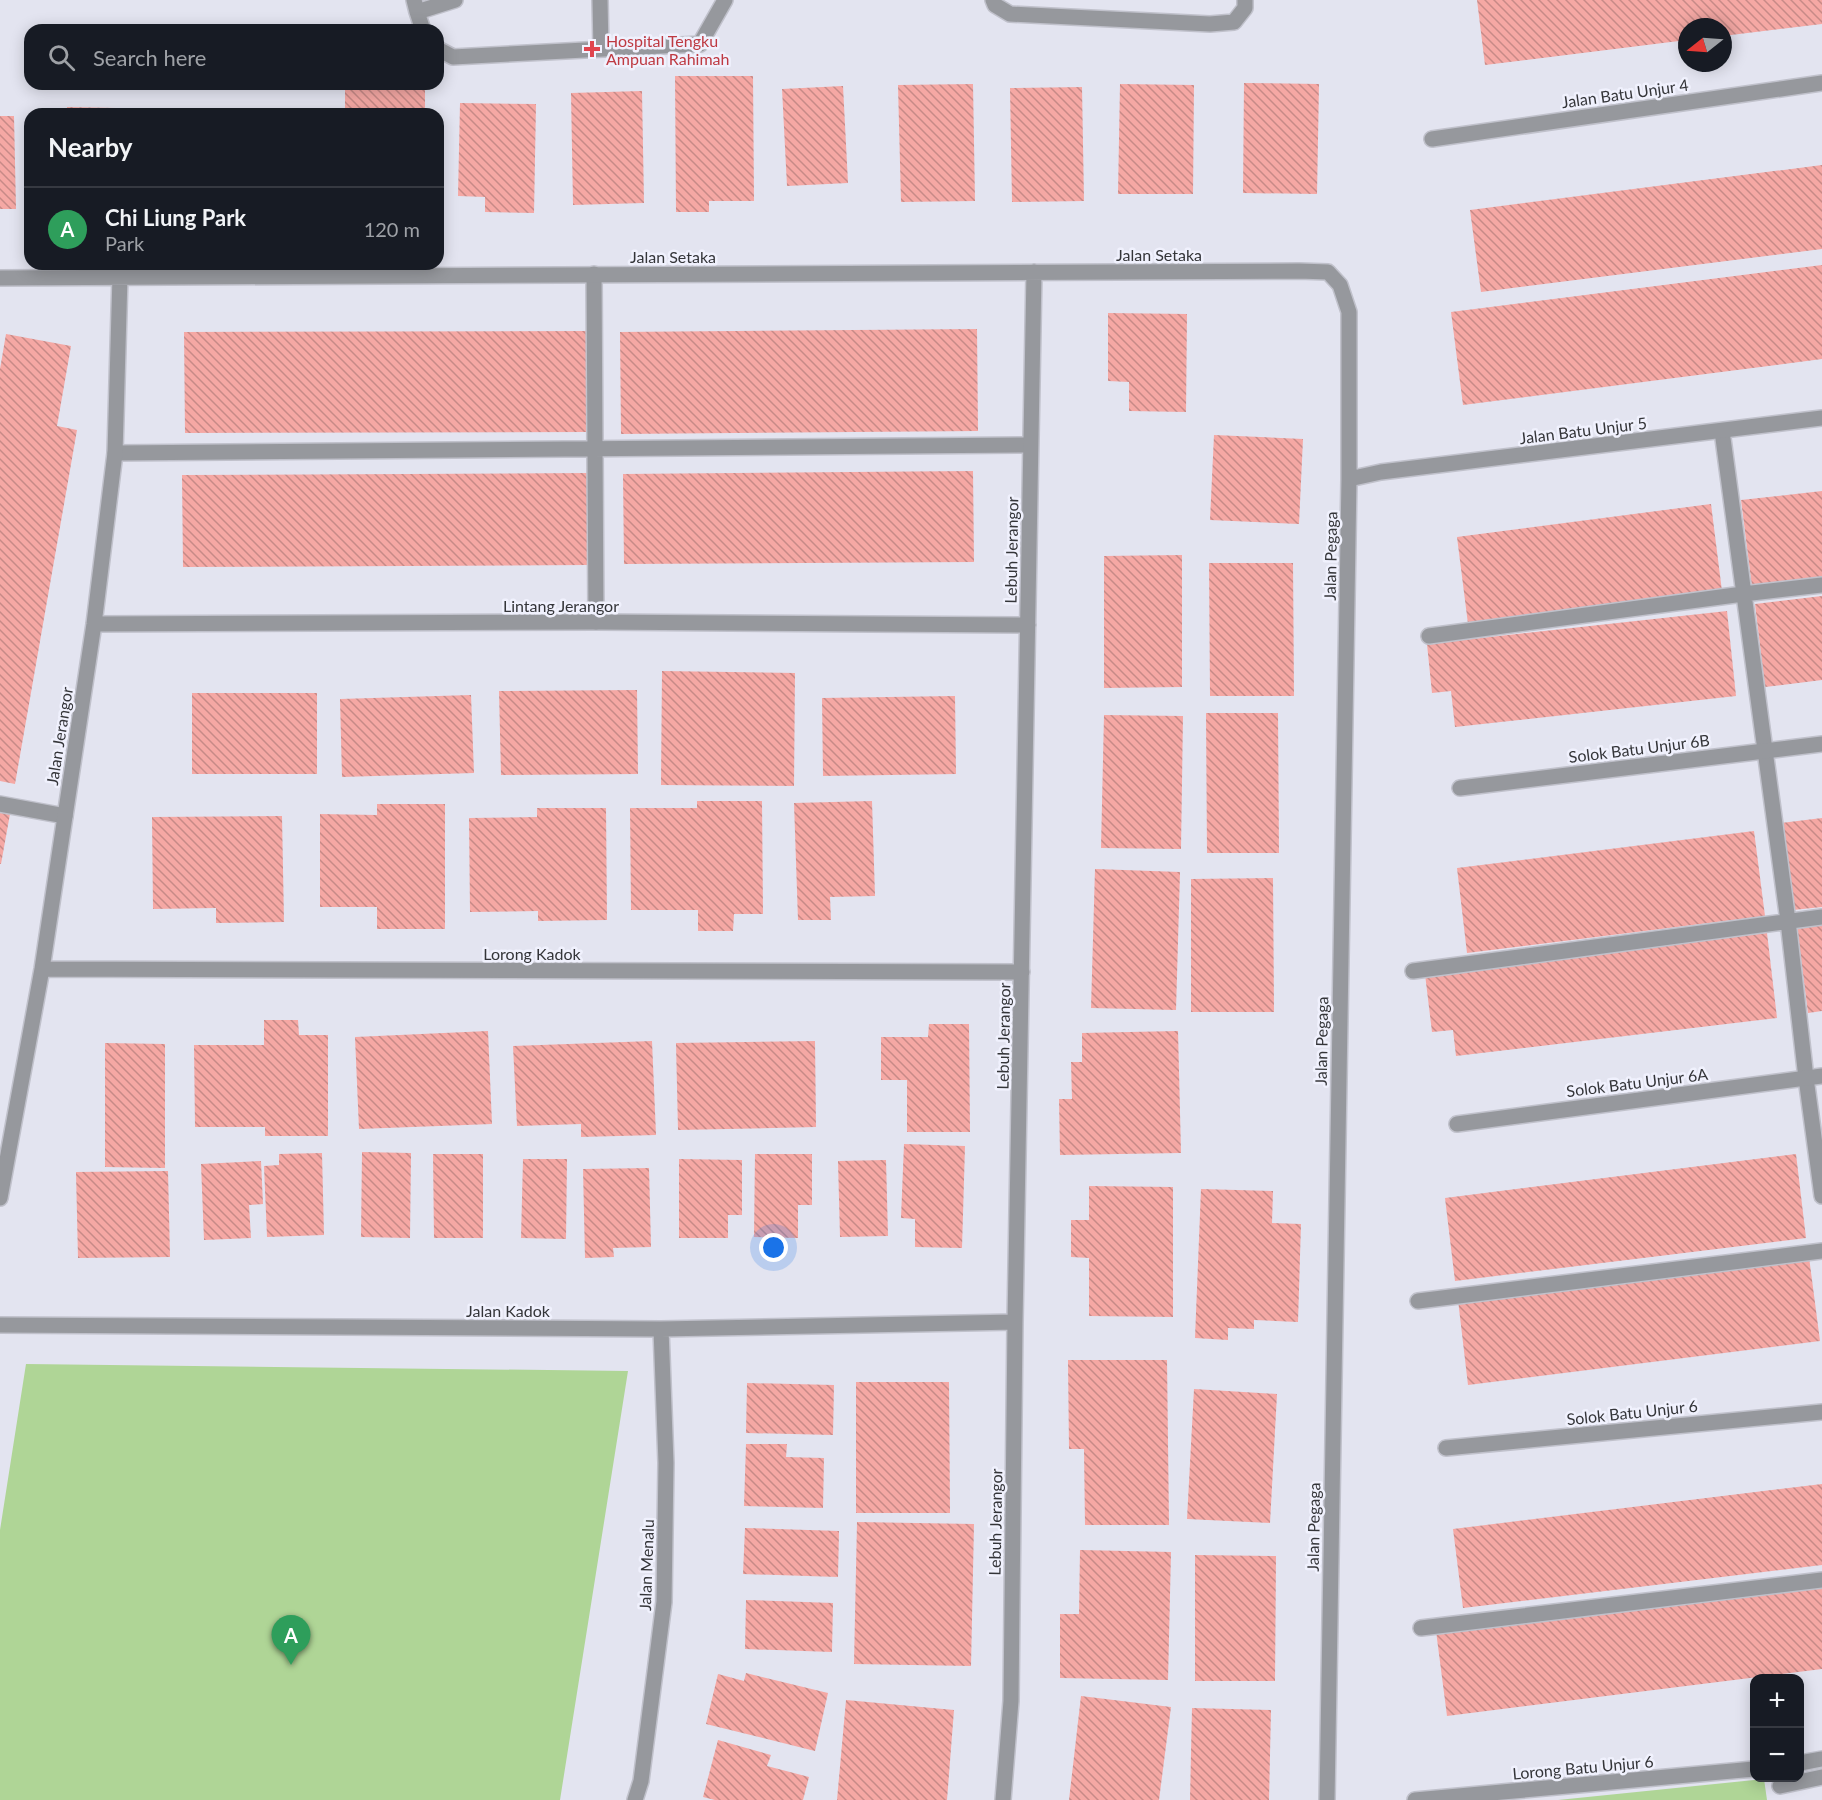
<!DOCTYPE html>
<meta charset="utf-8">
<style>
body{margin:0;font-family:Lato,sans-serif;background:#242831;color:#f1f3f6}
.controls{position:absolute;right:18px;bottom:18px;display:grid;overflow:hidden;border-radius:12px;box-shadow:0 3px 15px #0003}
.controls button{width:54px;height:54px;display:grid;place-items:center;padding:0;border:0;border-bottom:2px solid #363941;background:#171b24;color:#f1f3f6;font:30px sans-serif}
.compass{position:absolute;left:1678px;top:18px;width:54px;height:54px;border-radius:50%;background:#171b24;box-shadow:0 3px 15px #0003;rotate:253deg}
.you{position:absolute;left:774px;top:1248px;width:21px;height:21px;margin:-15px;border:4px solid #fff;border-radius:50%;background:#1a73e8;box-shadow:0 0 0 9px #1a73e833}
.badge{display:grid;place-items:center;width:39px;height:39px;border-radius:50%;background:#6567e0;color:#fff;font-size:20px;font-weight:700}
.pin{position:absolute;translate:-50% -50px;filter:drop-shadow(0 2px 3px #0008)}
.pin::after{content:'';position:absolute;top:32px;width:21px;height:18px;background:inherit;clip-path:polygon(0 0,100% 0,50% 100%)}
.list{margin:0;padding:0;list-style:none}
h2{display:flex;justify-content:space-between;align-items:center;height:78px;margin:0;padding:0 24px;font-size:26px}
h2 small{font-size:20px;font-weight:400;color:#9ea1a6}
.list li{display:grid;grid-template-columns:39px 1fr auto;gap:18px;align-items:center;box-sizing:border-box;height:84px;padding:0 24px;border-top:2px solid #363941}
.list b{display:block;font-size:22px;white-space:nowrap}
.list p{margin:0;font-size:20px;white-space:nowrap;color:#9ea1a6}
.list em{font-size:20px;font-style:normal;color:#9ea1a6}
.icon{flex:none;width:33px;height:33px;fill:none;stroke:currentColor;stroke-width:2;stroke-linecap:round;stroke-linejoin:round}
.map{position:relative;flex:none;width:1822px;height:1800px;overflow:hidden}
.search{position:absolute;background:#171b24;box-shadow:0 3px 15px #0003;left:24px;top:24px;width:420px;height:66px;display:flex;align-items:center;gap:15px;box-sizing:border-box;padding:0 21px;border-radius:18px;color:#9ea1a6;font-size:22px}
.panel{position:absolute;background:#171b24;box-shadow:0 3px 15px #0003;left:24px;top:108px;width:420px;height:162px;border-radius:18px}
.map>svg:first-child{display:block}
.park{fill:#afd596}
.building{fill:url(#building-back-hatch)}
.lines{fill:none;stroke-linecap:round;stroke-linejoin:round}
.lane-casing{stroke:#c0c1cb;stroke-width:18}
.street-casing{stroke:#c0c1cb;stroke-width:18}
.lane{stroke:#96989d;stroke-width:15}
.street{stroke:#96989d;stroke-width:15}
.health-dot{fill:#e0444e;stroke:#f0f1fd;stroke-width:2}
.labels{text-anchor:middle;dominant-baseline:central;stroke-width:5;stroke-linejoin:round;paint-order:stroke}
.health-label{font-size:16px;fill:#be3a42;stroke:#f0f1fd;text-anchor:start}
.street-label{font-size:16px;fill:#343539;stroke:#f0f1fd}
</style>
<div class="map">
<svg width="1822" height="1800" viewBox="0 0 1822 1800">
<defs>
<pattern id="building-back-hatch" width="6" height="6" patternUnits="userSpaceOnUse" patternTransform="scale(1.5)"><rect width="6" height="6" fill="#f5a8a4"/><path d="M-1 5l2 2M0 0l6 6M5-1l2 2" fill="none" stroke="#c78a87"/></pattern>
</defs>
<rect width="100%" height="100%" fill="#e3e4f0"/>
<!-- park -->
<path class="park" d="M26,1364L628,1371L560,1800H0V1530Z
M1764,1779L1767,1800H1558Z"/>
<!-- building -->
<path class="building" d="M1477,0H1822V24L1723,36V27H1687V40L1485,65Z
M675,76H753L754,201H709V212H676Z
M1244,83L1319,84L1317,194L1243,193Z
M345,84H425V114H345Z
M973,84L975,201L901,202L898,85Z
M1120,84L1194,85L1193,194H1118Z
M843,86L848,183L787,186L782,89Z
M1082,87L1084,201L1012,202L1010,88Z
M642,91L644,203L573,205L571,93Z
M460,103L536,104L534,213L485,212V197L458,196Z
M67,107L116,108V114H67Z
M0,116H14L16,209H0Z
M1822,165V249L1481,292L1470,210Z
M1822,265V359L1463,405L1451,312Z
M1108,313L1187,314L1186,412L1129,411V382L1108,381Z
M977,329L978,431L621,434L620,332Z
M587,331L588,432L185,433L184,332Z
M6,334L71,346L57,426L77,430L15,784L0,781V369Z
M1214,435L1303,439L1299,524L1210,520Z
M973,471L974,562L624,564L623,474Z
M587,473V565L183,567L182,475Z
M1822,491V578L1752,587L1741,500Z
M1711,504L1722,591L1468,624L1457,537Z
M1182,555V687L1104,688V556Z
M1209,563H1293L1294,696H1210Z
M1822,596V680L1765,687L1755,604Z
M1727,611L1736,696L1455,727L1451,691L1432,693L1427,644Z
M662,671L795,673L794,786L661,785Z
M637,690L638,774L501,775L499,691Z
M192,693H317V774H192Z
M471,695L474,773L342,777L340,699Z
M955,696L956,774L823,776L822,698Z
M1206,713H1278L1279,853H1207Z
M1104,715L1183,716L1181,849L1101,848Z
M697,801H762L763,914H734L733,931H698V910H631L630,808H697Z
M872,801L875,896L830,897L831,920H798L794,803Z
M377,804H445V929H377V907H320V814L377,815Z
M537,808H606L607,920L538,921V911L470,912L469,818L537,817Z
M0,812L10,814L1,864H0Z
M282,816L284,922L216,923V908L153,909L152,817Z
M1822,818V907L1793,910L1781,823Z
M1754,831L1765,916L1467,953L1457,868Z
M1095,869L1180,872L1176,1010L1091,1008Z
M1273,878L1274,1012H1191V879Z
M1822,925V1011L1808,1013L1797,928Z
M1767,933L1777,1018L1456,1056L1453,1030L1432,1032L1425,974Z
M264,1020H298L299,1035H328V1136H265V1127H195L194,1045H264Z
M929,1024H969L970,1132H907V1080H881V1037H928Z
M488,1031L492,1124L359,1129L355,1037Z
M1178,1031L1181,1153L1060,1155L1059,1099H1072L1071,1062H1082V1033Z
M652,1041L656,1135L581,1137V1124L517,1126L513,1046Z
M815,1041L816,1127L678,1130L676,1043Z
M105,1043L165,1044V1168L105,1167Z
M904,1144L965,1146L962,1248L915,1247V1219L901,1218Z
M362,1152L411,1153L410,1238L361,1237Z
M322,1153L324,1235L267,1237L264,1166L279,1165V1154Z
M433,1154H483V1238H434Z
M755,1154H812V1205H798V1238L754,1237Z
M1796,1154L1806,1238L1455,1281L1445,1198Z
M523,1159H567L566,1239L521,1238Z
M679,1159L742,1160V1215H728V1238H679Z
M886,1160L888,1236L840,1237L838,1161Z
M261,1161L263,1204L249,1205L251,1238L204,1240L201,1164Z
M649,1168L651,1247L613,1248L614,1257L585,1258L583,1169Z
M168,1171L170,1257L78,1258L76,1172Z
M1089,1186L1173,1187V1317L1089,1316V1258L1071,1257V1220H1089Z
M1201,1189L1273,1191L1272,1223L1301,1224L1298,1322L1254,1320V1329L1228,1328V1340L1195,1338Z
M1809,1257L1820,1341L1468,1385L1458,1300Z
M1068,1360H1167L1169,1525H1085L1084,1449H1069Z
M856,1382H949L950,1513H856Z
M747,1383L834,1385L833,1435L746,1433Z
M1194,1389L1277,1394L1270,1523L1187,1519Z
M746,1444H787L786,1457L824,1458L823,1508L744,1506Z
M1822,1484V1565L1463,1608L1453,1529Z
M857,1522L974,1524L971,1666L854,1664Z
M745,1528L839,1531L838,1577L743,1574Z
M1080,1550L1171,1552L1168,1680L1060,1678V1614H1079Z
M1195,1555L1276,1556L1275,1681H1195Z
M1822,1583V1669L1447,1716L1436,1631Z
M746,1600L833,1603L832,1652L745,1649Z
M746,1673L828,1693L815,1751L706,1724L718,1674L744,1681Z
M1081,1696L1171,1707L1159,1800H1069Z
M846,1700L954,1710L947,1800H837Z
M1192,1708L1271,1710L1269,1800H1190Z
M718,1740L771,1755L767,1766L809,1777L803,1800H715L703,1797Z"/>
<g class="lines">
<!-- lane casing -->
<g class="lane-casing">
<path id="lane" d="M414,0L417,12L455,0
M600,0L601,49
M993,0L995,5L1010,14L1210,24L1234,22L1245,8V0
M417,12L423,30
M438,49L453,57L700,44L725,0
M594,274L596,622
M1722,431L1788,921L1806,1078L1822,1196
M115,453L1030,445
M1429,636L1743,594L1822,585
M0,804L65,816
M1413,971L1822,917
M1418,1301L1822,1251
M1421,1628L1822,1580
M1780,1786L1822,1777"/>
</g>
<!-- street casing -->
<g class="street-casing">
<path id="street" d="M1432,139L1822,83
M0,278L1299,271L1328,272L1340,285L1349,312V479L1327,1800
M1349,479L1381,472L1822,418
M94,624L596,622L1028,625
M1460,788L1822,744
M42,969L1022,972
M1457,1124L1822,1076
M0,1198L42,969L94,624L115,453L120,276
M0,1325L661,1329L1015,1322
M1446,1448L1822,1412
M1800,1763L1822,1759
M635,1800L641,1781L664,1602L666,1463L661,1329
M1003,1800L1011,1701L1015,1322L1034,272
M1415,1800L1754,1769"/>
</g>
<!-- lane -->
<use href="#lane" class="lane"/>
<!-- street -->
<use href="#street" class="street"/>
</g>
<!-- markers -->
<path class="health-dot" d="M589 40h6v6h6v6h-6v6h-6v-6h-6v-6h6z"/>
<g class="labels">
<!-- health labels -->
<g class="health-label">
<text x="606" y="40">Hospital Tengku<tspan x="606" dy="18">Ampuan Rahimah</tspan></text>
</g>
<!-- street labels -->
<g class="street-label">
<text transform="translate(1625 93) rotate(-8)">Jalan Batu Unjur 4</text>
<text x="1159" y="254">Jalan Setaka</text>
<text x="673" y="256">Jalan Setaka</text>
<text transform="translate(1583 430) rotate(-7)">Jalan Batu Unjur 5</text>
<text transform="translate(1011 550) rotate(-89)">Lebuh Jerangor</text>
<text transform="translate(1330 556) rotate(-89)">Jalan Pegaga</text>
<text x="561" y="605">Lintang Jerangor</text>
<text transform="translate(59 736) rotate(-81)">Jalan Jerangor</text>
<text transform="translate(1639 748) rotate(-7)">Solok Batu Unjur 6B</text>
<text x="532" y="953">Lorong Kadok</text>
<text transform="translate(1003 1036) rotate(-89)">Lebuh Jerangor</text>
<text transform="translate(1321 1041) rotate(-89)">Jalan Pegaga</text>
<text transform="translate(1637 1082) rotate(-7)">Solok Batu Unjur 6A</text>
<text x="508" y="1310">Jalan Kadok</text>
<text transform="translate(1632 1412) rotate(-6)">Solok Batu Unjur 6</text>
<text transform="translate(995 1522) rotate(-89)">Lebuh Jerangor</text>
<text transform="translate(1313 1527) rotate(-89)">Jalan Pegaga</text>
<text transform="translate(646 1565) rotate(-88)">Jalan Menalu</text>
<text transform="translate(1583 1767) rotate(-5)">Lorong Batu Unjur 6</text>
</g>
</g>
</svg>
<div class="controls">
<button>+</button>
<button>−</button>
</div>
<svg class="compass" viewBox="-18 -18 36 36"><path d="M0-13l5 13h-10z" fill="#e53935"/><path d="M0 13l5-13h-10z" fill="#9ea1a6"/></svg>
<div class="you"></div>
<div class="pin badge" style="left:291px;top:1665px;background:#2e9e5b">A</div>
<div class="search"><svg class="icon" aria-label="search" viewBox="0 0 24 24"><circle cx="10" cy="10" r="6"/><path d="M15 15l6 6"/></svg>Search here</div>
<section class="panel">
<h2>Nearby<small></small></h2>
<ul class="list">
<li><span class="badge" style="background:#2e9e5b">A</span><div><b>Chi Liung Park</b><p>Park</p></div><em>120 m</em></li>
</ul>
</section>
</div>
